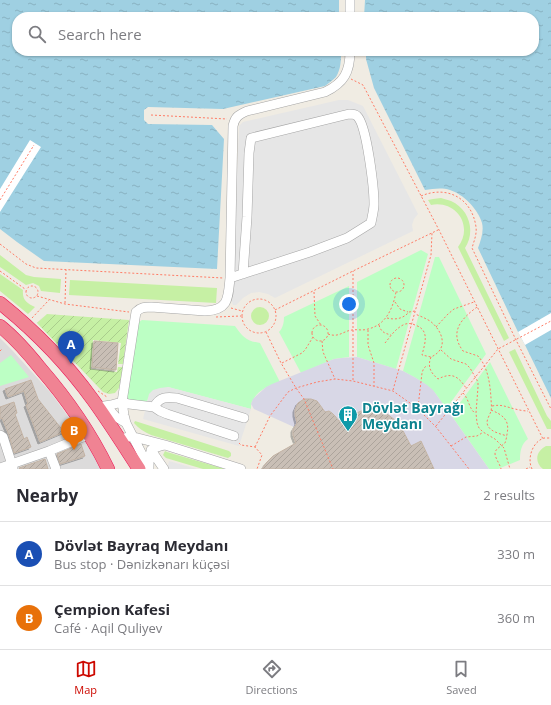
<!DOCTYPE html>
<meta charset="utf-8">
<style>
body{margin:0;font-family:"Open Sans",sans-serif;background:#f2f2f3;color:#2b2b33}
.you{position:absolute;left:349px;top:304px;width:14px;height:14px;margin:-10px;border:3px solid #fff;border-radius:50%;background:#1a73e8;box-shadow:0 0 0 6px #1a73e833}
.badge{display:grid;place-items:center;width:26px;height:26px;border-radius:50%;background:#cd0900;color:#fff;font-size:13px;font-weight:700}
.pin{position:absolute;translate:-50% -33px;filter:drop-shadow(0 1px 2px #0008)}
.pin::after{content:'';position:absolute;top:21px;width:14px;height:12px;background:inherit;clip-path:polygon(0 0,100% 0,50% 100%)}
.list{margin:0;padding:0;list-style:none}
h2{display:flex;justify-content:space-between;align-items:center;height:52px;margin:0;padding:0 16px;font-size:17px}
h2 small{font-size:13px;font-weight:400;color:#7c7c81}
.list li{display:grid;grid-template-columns:26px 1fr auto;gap:12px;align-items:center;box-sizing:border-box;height:64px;padding:0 16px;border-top:1px solid #e1e1e2}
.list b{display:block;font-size:15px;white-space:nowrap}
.list p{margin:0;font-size:13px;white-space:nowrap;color:#7c7c81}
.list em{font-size:13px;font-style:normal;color:#7c7c81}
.icon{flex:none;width:22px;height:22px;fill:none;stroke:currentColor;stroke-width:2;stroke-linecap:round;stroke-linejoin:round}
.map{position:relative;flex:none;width:551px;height:469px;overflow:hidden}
.search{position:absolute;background:#fff;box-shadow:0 1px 3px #0004;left:12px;right:12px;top:12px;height:44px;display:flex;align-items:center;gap:10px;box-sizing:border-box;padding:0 14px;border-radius:16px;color:#7c7c81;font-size:15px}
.sheet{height:180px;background:#fff}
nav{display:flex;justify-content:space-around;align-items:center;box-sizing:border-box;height:56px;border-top:1px solid #e1e1e2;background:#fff;font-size:11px;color:#7c7c81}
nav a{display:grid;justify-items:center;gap:2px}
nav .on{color:#cd0900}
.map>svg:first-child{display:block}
.residential{fill:#dcdbdb}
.grass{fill:#c6f0a4}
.park{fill:#bcffc4}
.garden{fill:url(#garden-furrows)}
.parking{fill:#e6e6e6}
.plaza{fill:#d8d7e6}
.water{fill:url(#water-ripples)}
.pier{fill:#fff}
.building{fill:url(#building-hatch);stroke:#c3b3a4;filter:url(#shadow)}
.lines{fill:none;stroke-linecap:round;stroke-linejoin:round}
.minor-casing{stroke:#a5a5a5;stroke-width:10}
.highway-casing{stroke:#ec1254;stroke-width:14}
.path{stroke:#ff7c66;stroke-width:1;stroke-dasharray:2 2;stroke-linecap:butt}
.minor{stroke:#fff;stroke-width:9}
.highway{stroke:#f08393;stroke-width:13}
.labels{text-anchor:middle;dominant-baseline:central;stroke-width:3;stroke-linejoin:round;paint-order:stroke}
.culture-label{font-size:14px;font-weight:bold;fill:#0d838f;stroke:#fff;text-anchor:start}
</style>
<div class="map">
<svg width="551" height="469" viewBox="0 0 551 469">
<defs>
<pattern id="garden-furrows" width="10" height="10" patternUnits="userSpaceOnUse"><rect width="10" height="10" fill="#c6f0a4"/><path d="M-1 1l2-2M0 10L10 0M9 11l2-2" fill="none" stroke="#aacd8d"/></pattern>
<pattern id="water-ripples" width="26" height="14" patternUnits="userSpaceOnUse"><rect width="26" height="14" fill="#9fd0e2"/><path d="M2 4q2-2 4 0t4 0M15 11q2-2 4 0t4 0" fill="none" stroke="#88b2c1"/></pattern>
<pattern id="building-hatch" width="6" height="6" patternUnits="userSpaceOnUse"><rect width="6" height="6" fill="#c9bfb6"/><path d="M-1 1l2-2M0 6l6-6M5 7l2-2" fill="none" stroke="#aca49c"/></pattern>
<filter id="shadow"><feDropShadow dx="-2" dy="2" stdDeviation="0" flood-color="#0004"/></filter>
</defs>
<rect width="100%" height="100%" fill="#f0ece3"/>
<!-- residential -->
<path class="residential" d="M0,338L11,349L51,393L86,441L100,469H0Z"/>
<!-- grass -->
<path class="grass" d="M441,198C444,199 448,200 451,201C469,209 476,231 465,248L509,338L504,341L458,247C474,226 456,200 431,205L428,200L433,199Z
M0,255L26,275L34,277L61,279L60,293L41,291L39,286L33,283L26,285L0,267Z
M0,274L23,290C22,300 27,303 35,307L28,314L0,291Z
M70,280L217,288L216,303L69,295Z
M251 316a9 9 0 1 1 18 0a9 9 0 1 1-18 0Z
M515,349L547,416L551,421V429H547L509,352Z
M135,421L229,451L231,453V456L228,458L151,435C144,432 138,428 134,423Z
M546,446H551V469H543C534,462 536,451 546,446Z
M165,451L167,452L225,469H203L166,458L163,455Z"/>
<!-- park -->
<path class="park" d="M421,250L428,254L396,369L357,357V282Z
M435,257H439L486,354L446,409C442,403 438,396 433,391C424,382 414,377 403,371Z
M349,286V357L334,359L301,373L279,332C283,328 284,322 284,317Z
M142,320L235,326C243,337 246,341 260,343L280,382C270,385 258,390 253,400C251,402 251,406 251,409L168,387L148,398L147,403L129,401L127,395L138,326L139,322Z
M11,355L29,377L0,386V363Z
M490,362L528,439C521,444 520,452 520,460L498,469H489L451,415Z"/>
<!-- garden -->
<path class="garden" d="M47,314L129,320L123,364H118L121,343L93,340L91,369L117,372L118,367H123L119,388L115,393L109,394L103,392L37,323Z"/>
<!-- parking -->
<path class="parking" d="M339,100H348L363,106L418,214L414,219L412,225L413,231L275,298L268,294L259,292L251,293L243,298L236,305H233L232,302L239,126L243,122Z
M168,387L251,409L239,446L143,419L149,394L153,390L160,388Z
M169,461L197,469H167Z"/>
<!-- plaza -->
<path class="plaza" d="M357,357L403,371L416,378L427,385L433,390L451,415L489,469H434L421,441L411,446L401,427L395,420L387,414L379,411L371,410L361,411L339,421L332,413L329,411L325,412L320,405L317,401L314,400L307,399L301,401L296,406L295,415L297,423L294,427L254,409L251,404L253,399L266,387L272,384L334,359L342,358Z"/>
<!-- water -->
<path class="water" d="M0,0H339V17H17V51H341C341,60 341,69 336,77C333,80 329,83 325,86L223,109L148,107L144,110V120L148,124L212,125L224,139L217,269L44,261L17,242L0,229Z
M365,0H551V398L525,345L518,332L478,248C481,240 484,231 482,223C478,209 463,194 450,190C441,187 433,189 425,190L374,88L366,59V51H534V17H364Z"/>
<!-- pier -->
<path class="pier" d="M30,140L41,147L0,212V189Z
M551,313V330L525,345L518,332Z"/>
<!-- building -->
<path class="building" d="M94,341L118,343L116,370L92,367Z
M31,380L38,399L64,432L40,442L26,405L28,404L24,391L8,397L5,389Z
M304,399H311L317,401L320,405L325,412L329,411L332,413L335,416L339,421L361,411L371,410L379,411L387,414L395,420L401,427L411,446L421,441L434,469H262L267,462L273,456L296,443L293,435V430L297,423L295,415V410L298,403Z
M14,402L17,413L15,414L24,439L27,437L31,447L14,453L9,435L2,418L0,419V407Z
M81,444L85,456L60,464L57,454Z
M45,459L48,469H20L19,468Z"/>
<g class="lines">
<!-- minor casing -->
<g class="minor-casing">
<path id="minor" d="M350,0V17
M230,278L233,126C235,117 238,115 247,111L325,92C344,83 350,72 350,51
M106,406L116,417L126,423L149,468
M98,407L111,405L122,402L129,404L154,407L160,411L167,414L234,436
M154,407C160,396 167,397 177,398L244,418
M126,423L124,415L122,402L136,312C141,307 145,307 151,307L205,311C229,310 228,298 230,278L310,252L347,238L371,223C372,217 374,210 374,204C374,189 367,125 357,116C355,114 352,114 349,114L251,138L249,153L247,217L243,274
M0,435L3,437L13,468
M120,439L128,437H134L165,445L241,469
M151,450L164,469
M49,451L56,469
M149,467C149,453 149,448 164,445
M0,468L49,451L90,434"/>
</g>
<!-- highway casing -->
<g class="highway-casing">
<path id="highway" d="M0,303C35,331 67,364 93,400C109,422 124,446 139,469
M0,326C15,338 28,353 40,368C67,399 90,432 108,469"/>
</g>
<!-- path -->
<path class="path" d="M351,79L363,85L439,230L543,439
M151,115L227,119
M421,196C447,185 472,198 476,227C477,234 474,241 472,248L516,340L551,409
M0,200L34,145
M0,244L26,264L36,268L223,278
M0,271L25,289
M390 285a7 7 0 1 1 14 0a7 7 0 1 1-14 0Z
M26 292a6 6 0 1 1 12 0a6 6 0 1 1-12 0Z
M314,292L315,316L321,325
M37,296L65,304L129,312
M242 316a17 17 0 1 1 34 0a17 17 0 1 1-34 0Z
M395,302L400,309L408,312
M65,303L66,270
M477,307C461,319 449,332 463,351L478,356C488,367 490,384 491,398C491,402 492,407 491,411C490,415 485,421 488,426C491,432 501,434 507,436
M231,308L242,311
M275,310L353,271L438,230
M216,317L241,316
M32,318L49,300
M387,318C395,320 403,319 409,312L415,311
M379,325C381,332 384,333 391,335
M312 333a8 8 0 1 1 16 0a8 8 0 1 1-16 0Z
M436,327L448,314L454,309L474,302
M368,330V345L374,363V386
M266,332L281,363L296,388L304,399L333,469
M328,334C339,338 343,331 352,330C357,329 362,331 368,329C386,325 393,308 396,292
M322,341L323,352L335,379
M385,343C390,337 395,329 403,325C407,323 411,323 415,325C430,330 425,343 422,355L431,357C449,349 443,331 430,321C425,318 420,316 415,314
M441,350L451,359L466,364L470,368L478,382V387L476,413L477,423L479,428L483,432L495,439L504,448L510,469
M0,351L2,349
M431,357C427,367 431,373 438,379C452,372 458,376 466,388
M282,363L302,353L305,350L313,337
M353,380V271
M393,390L431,255L432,233
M98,391L107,397
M463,393C469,399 469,409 475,413
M492,406C502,404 506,407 515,409C519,410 524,411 528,411
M418,407L422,373C423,370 424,366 428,366
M491,410C503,415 510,420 507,434C507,436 506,440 505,443C501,447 495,448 495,454C496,460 500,464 501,469
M436,426L498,349L551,321
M239,443L241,445L255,447L262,455L257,469
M451,446L466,437L477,436L482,433
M255,447L270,416L288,392L296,388L317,382L335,379L353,381L393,391L417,408L436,427L469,469
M526,469L530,467
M532,469C527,459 532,442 544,438C546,438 549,438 551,438"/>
<!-- minor -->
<use href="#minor" class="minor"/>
<!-- highway -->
<use href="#highway" class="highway"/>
</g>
<!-- icons -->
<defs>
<g id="building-pin" transform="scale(1)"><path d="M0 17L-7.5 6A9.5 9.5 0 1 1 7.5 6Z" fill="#0f9aa8" stroke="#fff"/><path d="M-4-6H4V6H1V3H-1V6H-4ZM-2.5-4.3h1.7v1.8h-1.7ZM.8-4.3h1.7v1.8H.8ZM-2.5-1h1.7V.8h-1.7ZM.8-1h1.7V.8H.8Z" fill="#fff"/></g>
</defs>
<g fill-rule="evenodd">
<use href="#building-pin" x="348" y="415"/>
</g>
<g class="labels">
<!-- culture labels -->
<g class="culture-label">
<text x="362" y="407">Dövlət Bayrağı<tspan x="362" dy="16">Meydanı</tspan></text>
</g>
</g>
</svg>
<div class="you"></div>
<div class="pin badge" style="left:71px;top:364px;background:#1a4fb4">A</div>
<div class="pin badge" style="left:74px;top:450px;background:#e8710a">B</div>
<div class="search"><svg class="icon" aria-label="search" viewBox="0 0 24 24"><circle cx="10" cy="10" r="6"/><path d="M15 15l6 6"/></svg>Search here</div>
</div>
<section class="sheet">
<h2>Nearby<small>2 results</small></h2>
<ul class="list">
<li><span class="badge" style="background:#1a4fb4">A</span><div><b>Dövlət Bayraq Meydanı</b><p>Bus stop · Dənizkənarı küçəsi</p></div><em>330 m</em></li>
<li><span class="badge" style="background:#e8710a">B</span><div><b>Çempion Kafesi</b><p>Café · Aqil Quliyev</p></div><em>360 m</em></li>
</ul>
</section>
<nav>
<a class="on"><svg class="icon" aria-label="map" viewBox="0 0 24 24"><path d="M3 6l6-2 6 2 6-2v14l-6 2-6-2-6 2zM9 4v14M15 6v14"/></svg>Map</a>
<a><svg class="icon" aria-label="directions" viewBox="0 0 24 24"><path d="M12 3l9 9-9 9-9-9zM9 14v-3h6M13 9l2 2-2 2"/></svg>Directions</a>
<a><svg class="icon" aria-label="saved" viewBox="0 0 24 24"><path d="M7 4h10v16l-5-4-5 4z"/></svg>Saved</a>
</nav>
